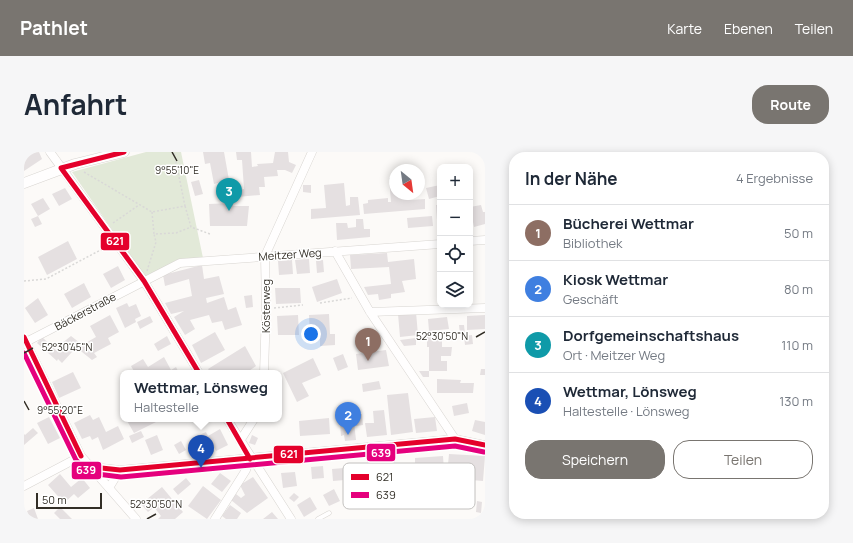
<!DOCTYPE html>
<html lang="de">
<meta charset="utf-8">
<style>
body{margin:0;font-family:Manrope,sans-serif;background:#f6f6f7;color:#1f2937}
.controls{position:absolute;right:12px;top:12px;display:grid;overflow:hidden;border-radius:8px;box-shadow:0 2px 10px #0003}
.controls button{width:36px;height:36px;display:grid;place-items:center;padding:0;border:0;border-bottom:1px solid #e0e1e3;background:#fff;color:#1f2937;font:20px sans-serif}
.compass{position:absolute;left:365px;top:12px;width:36px;height:36px;border-radius:50%;background:#fff;box-shadow:0 2px 10px #0003;rotate:151deg}
.scale{position:absolute;left:12px;bottom:10px;width:66px;box-sizing:border-box;padding-left:4px;border:2px solid #322e26;border-top:0;font-size:11px;line-height:14px;white-space:nowrap;color:#322e26;-webkit-text-stroke:3px #fff;paint-order:stroke}
.you{position:absolute;left:287px;top:182px;width:14px;height:14px;margin:-10px;border:3px solid #fff;border-radius:50%;background:#1a73e8;box-shadow:0 0 0 6px #1a73e833}
.badge{display:grid;place-items:center;width:26px;height:26px;border-radius:50%;background:#797570;color:#fff;font-size:13px;font-weight:700}
.pin{position:absolute;translate:-50% -33px;filter:drop-shadow(0 1px 2px #0008)}
.pin::after{content:'';position:absolute;top:21px;width:14px;height:12px;background:inherit;clip-path:polygon(0 0,100% 0,50% 100%)}
.popup{position:absolute;left:96px;top:218px;width:162px;height:52px;box-sizing:border-box;display:grid;place-content:center;border-radius:8px;background:#fff;filter:drop-shadow(0 1px 3px #0005);font-size:13px;white-space:nowrap;color:#747a83}
.popup b{font-size:15px;color:#1f2937}
.popup::after{content:'';position:absolute;left:50%;top:100%;margin-left:-8px;border:8px solid transparent;border-top-color:#fff}
.list{margin:0;padding:0;list-style:none}
h2{display:flex;justify-content:space-between;align-items:center;height:52px;margin:0;padding:0 16px;font-size:17px}
h2 small{font-size:13px;font-weight:400;color:#747a83}
.list li{display:grid;grid-template-columns:26px 1fr auto;gap:12px;align-items:center;box-sizing:border-box;height:56px;padding:0 16px;border-top:1px solid #e0e1e3}
.list b{display:block;font-size:15px;white-space:nowrap}
.list p{margin:0;font-size:13px;white-space:nowrap;color:#747a83}
.list em{font-size:13px;font-style:normal;color:#747a83}
.actions{display:flex;gap:8px;padding:12px 16px}
.actions a{flex:1;padding:9px 0;border:1px solid #797570;border-radius:16px;text-align:center;font-size:14px;color:#797570}
.actions .main{background:#797570;color:#fff}
.icon{flex:none;width:22px;height:22px;fill:none;stroke:currentColor;stroke-width:2;stroke-linecap:round;stroke-linejoin:round}
.map{position:relative;flex:none;width:461px;height:367px;overflow:hidden;border-radius:16px}
header{display:flex;align-items:center;gap:24px;box-sizing:border-box;height:56px;padding:0 20px;background:#797570;color:#fff}
header strong{font-size:19px}
nav{display:flex;gap:22px;margin-inline-start:auto;font-size:14px}
.intro{display:flex;align-items:center;justify-content:space-between;box-sizing:border-box;height:96px;padding:0 24px}
h1{margin:0;font-size:28px}
.button{padding:10px 18px;border-radius:16px;background:#797570;color:#fff;font-size:14px;font-weight:700}
main{display:flex;gap:24px;padding:0 24px}
aside{flex:1;background:#fff;border-radius:16px;box-shadow:0 2px 10px #0003}
.map>svg:first-child{display:block}
.green{fill:#e2e9d8}
.building{fill:#e5e0e1}
.lines{fill:none;stroke-linecap:round;stroke-linejoin:round}
.service-casing{stroke:#d8d5d1;stroke-width:5}
.minor-casing{stroke:#d8d5d1;stroke-width:9}
.tertiary-casing{stroke:#d8d5d1;stroke-width:11}
.path{stroke:#d9d8d7;stroke-width:1.5;stroke-dasharray:2 2;stroke-linecap:butt}
.service{stroke:#fffefe;stroke-width:4}
.minor{stroke:#fffefe;stroke-width:8}
.tertiary{stroke:#fffefe;stroke-width:10}
.bus-1-casing{stroke:#fff;stroke-width:8}
.bus-2-casing{stroke:#fff;stroke-width:8}
.bus-1{stroke:#e4002b;stroke-width:5}
.bus-2{stroke:#e5007d;stroke-width:5}
.ticks{fill:none;stroke:#322e26;stroke-width:1.5}
.labels{text-anchor:middle;dominant-baseline:central;stroke-width:3;stroke-linejoin:round;paint-order:stroke}
.street-label{font-size:11px;fill:#322e26;stroke:#fff}
.key{fill:#fff;stroke:#c2c0be;stroke-width:1}
.key-label{font-size:11px;fill:#322e26}
.ticks-label{font-size:10px;text-anchor:middle;fill:#322e26;stroke:#fff;stroke-width:3;stroke-linejoin:round;paint-order:stroke}
.line-badge{stroke:#fff;stroke-width:1.5}
.badge-label{font-size:11px;text-anchor:middle;font-weight:bold;fill:#fff}
</style>
<header>
<strong>Pathlet</strong>
<nav><a>Karte</a><a>Ebenen</a><a>Teilen</a></nav>
</header>
<div class="intro"><h1>Anfahrt</h1><a class="button">Route</a></div>
<main>
<div class="map">
<svg width="461" height="367" viewBox="0 0 461 367">
<rect width="100%" height="100%" fill="#fcfaf8"/>
<!-- green -->
<path class="green" d="M122,0H157L179,106L153,108L121,125L48,20Z"/>
<!-- building -->
<path class="building" d="M0,0L3,5L10,0H15L18,7L0,19Z
M179,0H200L205,28L190,32L186,11L181,12Z
M212,0H227L228,15L234,14L233,12L249,11L251,0H264L265,10L272,13L268,21L261,18H253L254,24L240,25L241,35H235L236,43L213,45L212,38L220,37L218,8H213Z
M371,25V42H386V48L401,47V57L340,62L339,52L344,51V48L364,46V50H367L365,26Z
M175,28L179,42L171,44L167,30Z
M320,31L322,54L326,53V45H334L336,63L287,67V57L302,56L300,33Z
M279,33H287V41L279,40Z
M416,33V44L405,47L402,36Z
M41,36L48,47L35,54L28,42Z
M19,46L26,57L14,64L7,52Z
M209,51V54H225L223,74H186L185,52Z
M412,53H416V68H413Z
M457,53L459,60H461V72L450,75L446,55Z
M14,64L18,72L11,75L7,67Z
M408,64L409,74L384,76L383,66Z
M332,67H339L340,77H346V85L313,88L312,71H323L324,76L332,75Z
M44,89L53,107L23,123L14,105Z
M363,101L364,110L390,107L392,127L378,129L381,140L367,142V146L355,148L354,142L344,143L340,135L367,132L365,115L327,117L326,103Z
M285,107L286,121L273,122L271,108Z
M268,108L269,122L255,123L254,109Z
M299,108L300,120L293,121L292,109Z
M178,113L180,127L195,124L200,142L182,146L183,151L200,145L204,158L212,155L218,173L201,178L198,169L188,171L185,163L166,168L171,177L161,183L150,165L160,159L147,162L141,151L168,144L165,127L141,134L139,123Z
M94,114L101,128L87,136L79,122Z
M313,127L318,141L293,150L288,135Z
M60,131L67,145L48,156L40,142Z
M251,136H276L277,151L252,152Z
M228,143L229,155L222,156L220,144Z
M14,146L24,163L11,171L1,156Z
M103,151L105,155L112,152L117,164L111,167L112,170L101,176L92,156Z
M392,160L394,183L376,185L374,162Z
M305,162L306,182H311V193L296,194V184L286,185L285,163Z
M86,163L95,180L84,186L87,192L70,201L73,205L68,208L53,196L72,185L66,174Z
M274,163L275,183H254L253,164Z
M461,163V177L443,178V164Z
M126,164L129,170L116,177L113,170Z
M423,165L425,177L405,179L404,167Z
M435,173H440L441,182L436,183Z
M191,180L201,198L177,211L168,193Z
M349,180L352,188L345,190L343,182Z
M448,183L449,192L441,193L440,184Z
M47,184L56,191L38,211L34,207L33,209L13,191L18,185L33,199L38,193L37,192Z
M143,184L147,192L134,199L130,192Z
M403,185L418,186V195H428L427,204H417V209H423V219H405V195H403Z
M392,186V193L380,194L376,188Z
M221,194L232,214L222,221H187L184,217Z
M362,198L365,214L334,218L332,202Z
M319,202L324,215L314,219L309,206Z
M140,205L147,218L152,215L155,221H111L107,214L119,207L124,215Z
M289,206L297,223L278,231L285,244L273,250L259,221Z
M457,217H461V223H456Z
M395,219H405V225H399Z
M49,220L57,236L35,246L28,230Z
M413,227L437,228L436,231H450L449,241H413Z
M355,229L357,237L339,240L338,232Z
M384,241L389,280L367,283L363,243Z
M443,251L445,261L430,264L428,254Z
M360,258L363,283L343,285L341,271H350L349,259Z
M338,262L339,273L332,274L331,263Z
M66,263L69,268L75,265L82,280L94,274L100,287L79,298L74,285L68,288L66,284L58,287L50,271Z
M25,265L36,286L24,292L13,271Z
M411,265L413,279L392,281L390,267Z
M305,266L306,282L276,284L275,269Z
M102,267H138L110,281Z
M451,268L461,270V283L448,279Z
M330,270L332,288L321,289L320,283L317,284L316,271Z
M9,276L14,281L0,293V282L1,283Z
M196,277L204,293L192,299L190,295L180,301L171,285L182,280L184,284Z
M117,279L120,285L108,291L105,284Z
M133,283L139,298L127,303L121,288Z
M228,283L234,286L231,293L225,291Z
M157,289L162,298L155,302L150,293Z
M425,302L461,304L459,329L447,328L448,318L439,317L438,324L423,323Z
M419,304L420,318L398,319V332L379,333L378,312L391,311V306Z
M341,312L343,325L331,327L330,313Z
M354,313H366L367,326L355,327Z
M299,314L300,326L288,327L287,315Z
M320,316L321,328L309,329L308,317Z
M271,320L273,334L259,336L257,321Z
M196,321L207,329L198,340L187,332Z
M36,322L47,335L58,326L66,336L54,346L50,342L40,351L24,333Z
M229,325L244,346L223,361L207,348L212,342L217,346L221,343L216,333Z
M162,326L167,332L154,343L149,337Z
M347,326L348,330L336,331V327Z
M440,333L442,340H445L446,352L429,354L427,343L430,342L429,335Z
M179,334L197,348L183,367L164,354Z
M138,335L159,360L151,367H134L137,364L130,355L124,360L117,352Z
M310,337L316,349L305,354L299,343Z
M340,339L341,351L328,352L327,341Z
M270,341L275,345L270,350L265,346Z
M326,343L327,354H322V344Z
M286,345L293,357L280,365L273,353Z
M453,349L458,350L457,361L452,360Z
M206,353L217,361L213,367H202L198,364Z
M36,355L48,367H36L30,361Z
M10,356L14,367H6L3,359Z
M248,360L254,367H239Z"/>
<g class="lines">
<!-- service casing -->
<g class="service-casing">
<path id="service" d="M294,367L305,361"/>
</g>
<!-- minor casing -->
<g class="minor-casing">
<path id="minor" d="M26,0L120,129L175,221
M446,89L461,88
M311,99L346,160L431,287
M346,160L461,156
M0,186L57,304L112,367
M2,190L156,111L416,92
M240,221L242,157L241,104L288,0
M203,267L267,367
M216,289L230,267
M68,315L96,318L431,287L461,293
M0,334L57,304
M85,336L96,318
M191,367L222,318L226,307"/>
</g>
<!-- tertiary casing -->
<g class="tertiary-casing">
<path id="tertiary" d="M0,31L51,12L100,0"/>
</g>
<!-- path -->
<path class="path" d="M60,20L128,60L161,54L150,0
M161,54L167,75L186,82
M128,60L130,82L152,81L167,75
M89,71L115,53
M123,119L132,90L130,82
M0,129L22,127L84,94
M296,151L328,146
M250,156L279,153"/>
<!-- service -->
<use href="#service" class="service"/>
<!-- minor -->
<use href="#minor" class="minor"/>
<!-- tertiary -->
<use href="#tertiary" class="tertiary"/>
<!-- bus-1 casing -->
<g class="bus-1-casing">
<path id="bus-1" d="M100,0L37,16L120,129L175,221
M0,185L57,304
M203,267L226,307
M68,315L96,318L431,287L461,293"/>
</g>
<!-- bus-2 casing -->
<g class="bus-2-casing">
<path id="bus-2" d="M0,201L52,308L65,321L97,325L431,294L460,300"/>
</g>
<!-- bus-1 -->
<use href="#bus-1" class="bus-1"/>
<!-- bus-2 -->
<use href="#bus-2" class="bus-2"/>
</g>
<!-- ticks -->
<path class="ticks" d="M148,0L153,9M452,185L461,180M0,201L9,196M0,249L5,258M123,367L132,362"/>
<g class="labels">
<!-- street labels -->
<g class="street-label">
<text transform="translate(266 102) rotate(-4)">Meitzer Weg</text>
<text transform="translate(241 154) rotate(-90)">Kösterweg</text>
<text transform="translate(61 159) rotate(-28)">Bäckerstraße</text>
</g>
</g>
<!-- legend -->
<rect x="319" y="311" width="132" height="46" rx="6" class="key"/>
<rect x="327" y="322" width="18" height="6" fill="#e4002b"/>
<rect x="327" y="340" width="18" height="6" fill="#e5007d"/>
<g class="key-label">
<text x="352" y="329">621</text>
<text x="352" y="347">639</text>
</g>
<g class="ticks-label">
<text x="153" y="22">9°55'10"E</text>
<text x="418" y="188">52°30'50"N</text>
<text x="43" y="199">52°30'45"N</text>
<text x="36" y="262">9°55'20"E</text>
<text x="132" y="356">52°30'50"N</text>
</g>
<g class="line-badge">
<rect x="76" y="80" width="30" height="19" rx="4" fill="#e4002b"/>
<rect x="342" y="291" width="30" height="19" rx="4" fill="#e5007d"/>
<rect x="249" y="293" width="31" height="19" rx="4" fill="#e4002b"/>
<rect x="47" y="309" width="31" height="19" rx="4" fill="#e5007d"/>
</g>
<g class="badge-label">
<text x="91" y="93">621</text>
<text x="357" y="305">639</text>
<text x="265" y="306">621</text>
<text x="62" y="322">639</text>
</g>
</svg>
<div class="controls">
<button>+</button>
<button>−</button>
<button><svg class="icon" aria-label="locate" viewBox="0 0 24 24"><circle cx="12" cy="12" r="6"/><path d="M12 2v4M12 18v4M2 12h4M18 12h4"/></svg></button>
<button><svg class="icon" aria-label="layers" viewBox="0 0 24 24"><path d="M12 4l9 5-9 5-9-5zM3 14l9 5 9-5"/></svg></button>
</div>
<svg class="compass" viewBox="-18 -18 36 36"><path d="M0-13l5 13h-10z" fill="#e53935"/><path d="M0 13l5-13h-10z" fill="#747a83"/></svg>
<div class="scale">50 m</div>
<div class="you"></div>
<div class="pin badge" style="left:344px;top:209px;background:#8d6e63">1</div>
<div class="pin badge" style="left:324px;top:283px;background:#3f7fe0">2</div>
<div class="pin badge" style="left:205px;top:59px;background:#0f9aa8">3</div>
<div class="pin badge" style="left:177px;top:316px;background:#1a4fb4">4</div>
<div class="popup"><b>Wettmar, Lönsweg</b>Haltestelle</div>
</div>
<aside>
<h2>In der Nähe<small>4 Ergebnisse</small></h2>
<ul class="list">
<li><span class="badge" style="background:#8d6e63">1</span><div><b>Bücherei Wettmar</b><p>Bibliothek</p></div><em>50 m</em></li>
<li><span class="badge" style="background:#3f7fe0">2</span><div><b>Kiosk Wettmar</b><p>Geschäft</p></div><em>80 m</em></li>
<li><span class="badge" style="background:#0f9aa8">3</span><div><b>Dorfgemeinschaftshaus</b><p>Ort · Meitzer Weg</p></div><em>110 m</em></li>
<li><span class="badge" style="background:#1a4fb4">4</span><div><b>Wettmar, Lönsweg</b><p>Haltestelle · Lönsweg</p></div><em>130 m</em></li>
</ul>
<div class="actions"><a class="main">Speichern</a><a>Teilen</a></div>
</aside>
</main>
